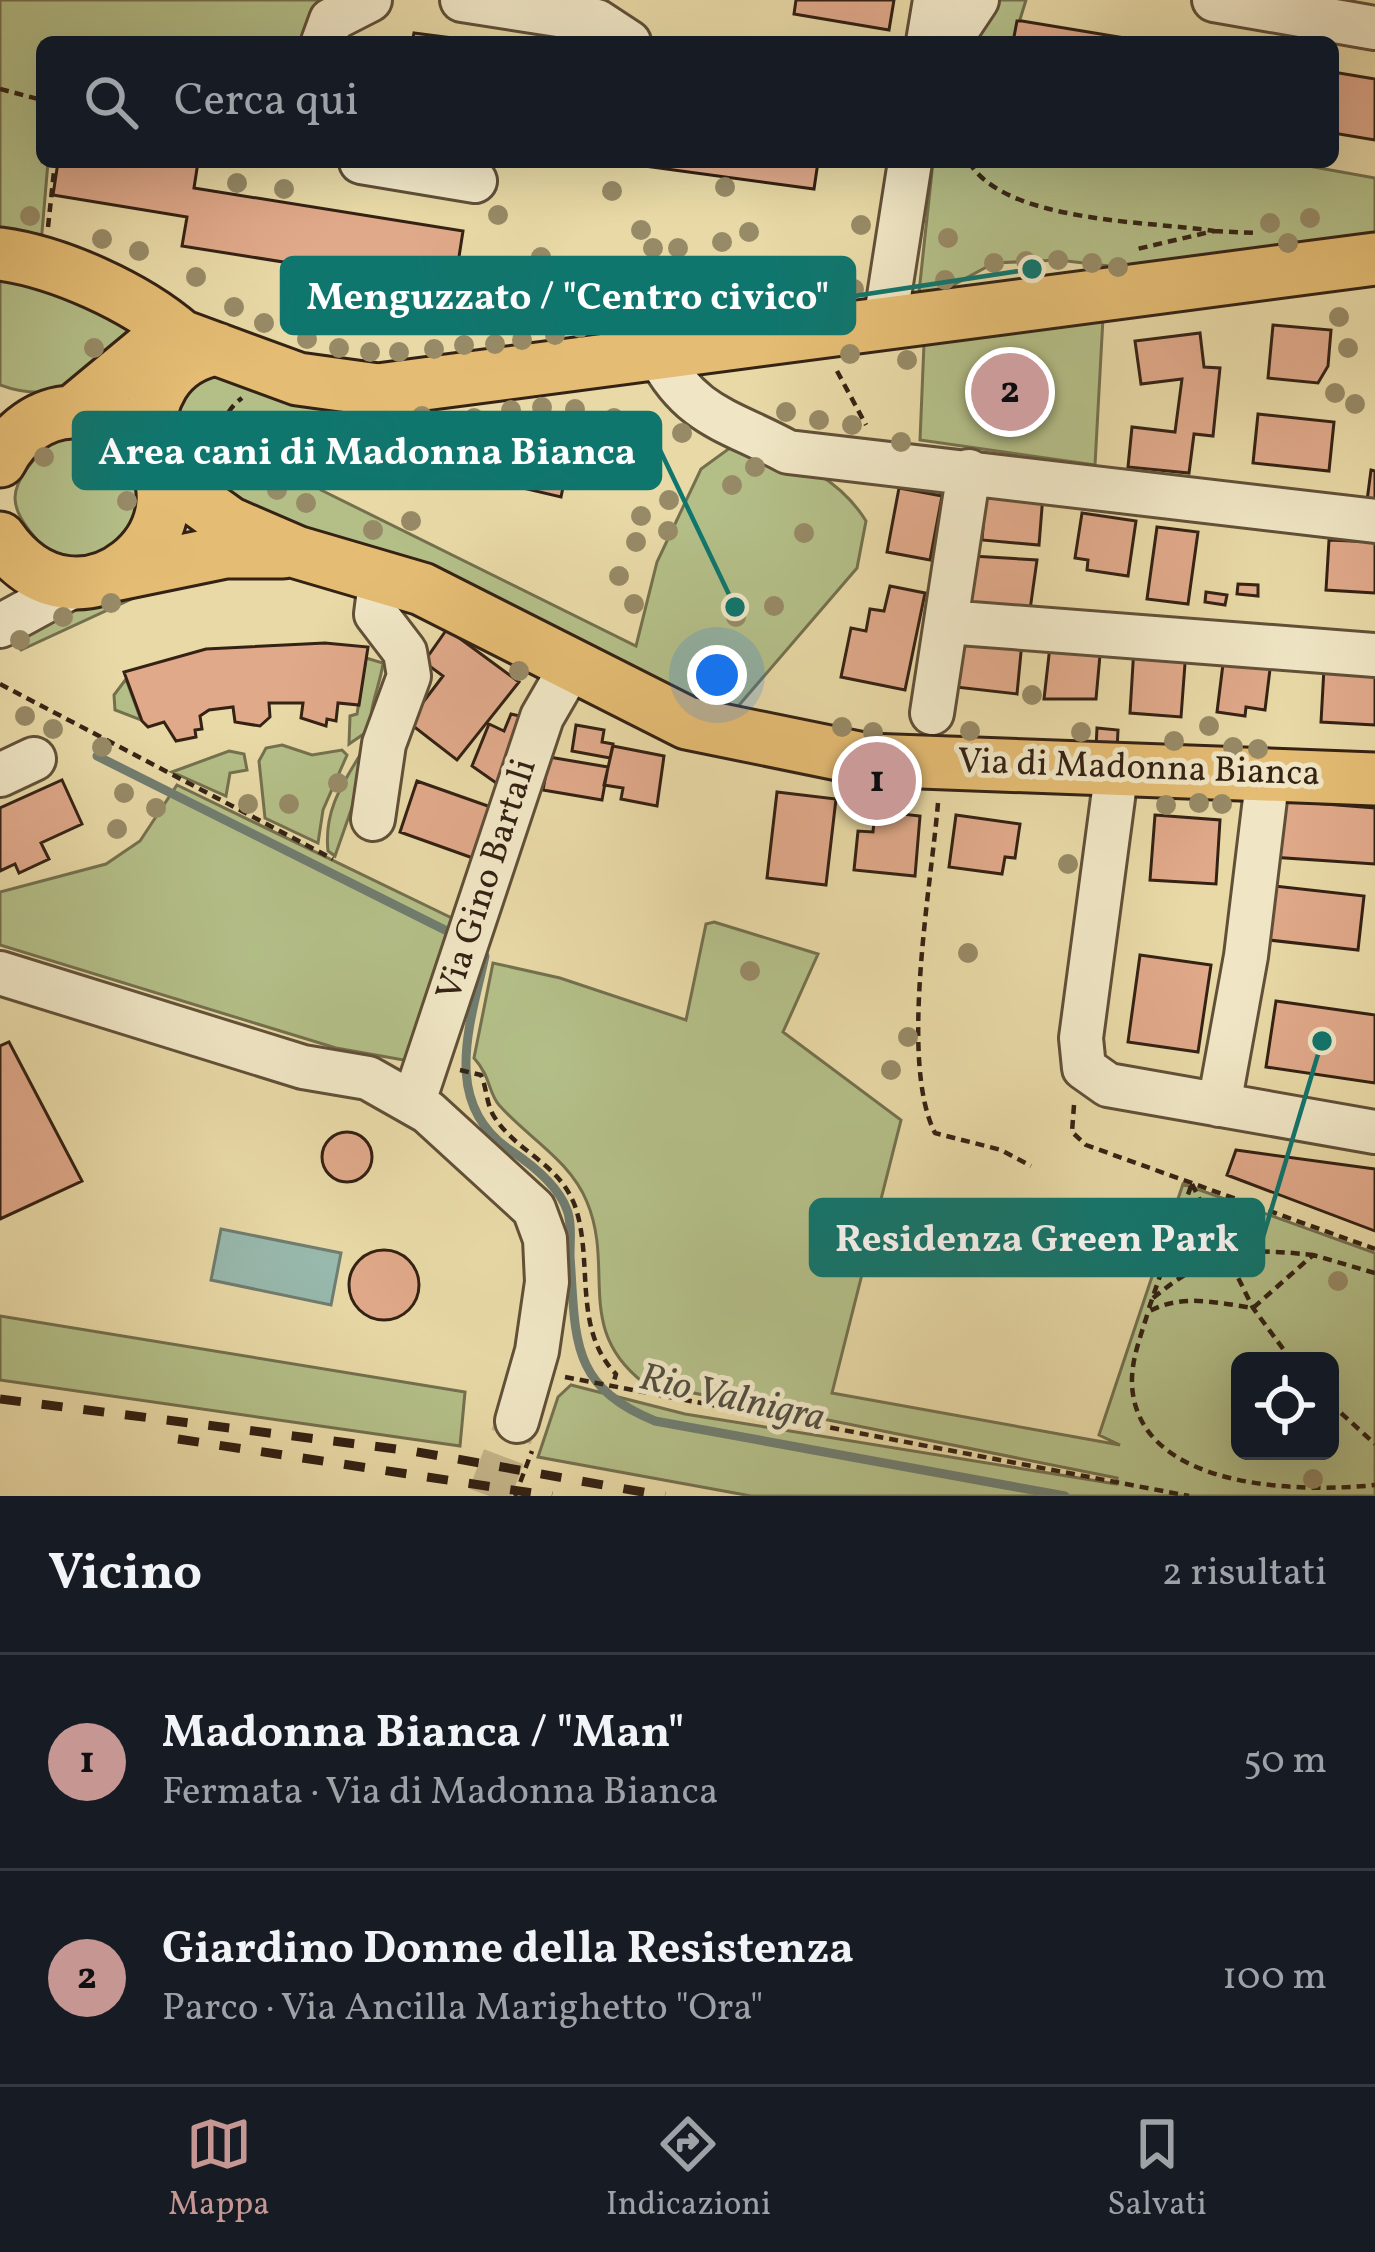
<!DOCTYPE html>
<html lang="it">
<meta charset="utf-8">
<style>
body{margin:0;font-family:Vollkorn,serif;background:#20242c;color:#f1f3f6}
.controls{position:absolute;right:36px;bottom:36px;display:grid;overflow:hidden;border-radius:18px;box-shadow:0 12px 48px #0002}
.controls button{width:108px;height:108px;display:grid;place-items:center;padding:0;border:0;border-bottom:3px solid #363941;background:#171b24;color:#f1f3f6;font:60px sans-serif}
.you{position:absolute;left:717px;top:675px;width:42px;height:42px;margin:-30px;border:9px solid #fff;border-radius:50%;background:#1a73e8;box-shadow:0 0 0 18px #1a73e833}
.badge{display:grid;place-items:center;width:78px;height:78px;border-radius:50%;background:#c59692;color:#111;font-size:39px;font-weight:700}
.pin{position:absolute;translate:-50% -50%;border:6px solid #fff;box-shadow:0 3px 12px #0006}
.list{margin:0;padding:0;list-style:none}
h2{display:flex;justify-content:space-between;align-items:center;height:156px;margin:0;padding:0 48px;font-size:51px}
h2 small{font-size:39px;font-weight:400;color:#9ea1a6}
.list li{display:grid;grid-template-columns:78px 1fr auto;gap:36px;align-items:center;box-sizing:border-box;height:216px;padding:0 48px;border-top:3px solid #363941}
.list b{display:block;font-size:45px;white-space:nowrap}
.list p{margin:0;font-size:39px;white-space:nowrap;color:#9ea1a6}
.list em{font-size:39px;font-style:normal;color:#9ea1a6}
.icon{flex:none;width:66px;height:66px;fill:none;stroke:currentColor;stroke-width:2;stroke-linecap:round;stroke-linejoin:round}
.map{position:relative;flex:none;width:1375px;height:1496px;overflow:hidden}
.search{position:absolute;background:#171b24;box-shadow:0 12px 48px #0002;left:36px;right:36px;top:36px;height:132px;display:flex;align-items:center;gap:30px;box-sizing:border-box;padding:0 42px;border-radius:18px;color:#9ea1a6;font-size:45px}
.sheet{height:588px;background:#171b24}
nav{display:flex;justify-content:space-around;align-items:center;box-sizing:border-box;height:168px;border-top:3px solid #363941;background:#171b24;font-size:33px;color:#9ea1a6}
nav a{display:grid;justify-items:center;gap:6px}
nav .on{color:#c59692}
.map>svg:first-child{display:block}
.green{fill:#b4bf88;stroke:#74704e;stroke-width:3;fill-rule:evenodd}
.water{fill:#98b9ad;stroke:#707d70;stroke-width:3}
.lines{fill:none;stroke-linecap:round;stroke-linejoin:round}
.stream{stroke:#707d70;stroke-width:9}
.building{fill:#e0a98a;stroke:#342214;stroke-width:3}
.minor-tunnel{stroke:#c4b489;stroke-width:42;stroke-dasharray:42 21;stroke-linecap:butt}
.minor-casing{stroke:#615038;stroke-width:48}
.major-casing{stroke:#342214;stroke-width:57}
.path{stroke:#342214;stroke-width:4.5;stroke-dasharray:9 6;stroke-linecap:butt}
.minor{stroke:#f0e6c5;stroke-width:42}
.major{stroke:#e4bc73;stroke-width:51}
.rail{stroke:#342214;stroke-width:9;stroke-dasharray:21 21;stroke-linecap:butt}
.tree{fill:#978a66}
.labels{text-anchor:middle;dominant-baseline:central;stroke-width:10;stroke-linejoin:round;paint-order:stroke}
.street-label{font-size:36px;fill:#342214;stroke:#f0e6c5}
.water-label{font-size:39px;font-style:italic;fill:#524f42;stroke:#f0e6c5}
.leader{fill:none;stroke:#0f766e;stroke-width:4.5}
.callout-dot{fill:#0f766e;stroke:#f0e6c5;stroke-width:4.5}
.callout{fill:#0f766e;stroke:#0f766e;stroke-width:4.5}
.callout-label{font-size:39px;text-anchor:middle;font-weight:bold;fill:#fff}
</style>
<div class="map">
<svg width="1375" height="1496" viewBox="0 0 1375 1496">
<rect width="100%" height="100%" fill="#e8d9a6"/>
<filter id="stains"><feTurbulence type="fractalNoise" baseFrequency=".00167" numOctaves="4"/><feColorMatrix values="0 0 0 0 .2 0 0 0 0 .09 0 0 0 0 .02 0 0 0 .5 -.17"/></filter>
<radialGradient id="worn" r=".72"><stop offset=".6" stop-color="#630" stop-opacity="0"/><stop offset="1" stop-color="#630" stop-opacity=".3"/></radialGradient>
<!-- green -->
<path class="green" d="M0,0H353L304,42H42V162H48L41,244L0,233Z
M999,0H1026L1013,42H975Z
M933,162H1286L1375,178V245L1118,267L1058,260L994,263L944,290L919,292Z
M0,262L160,325C112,367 66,410 0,385Z
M1103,318L1095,465L920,440L924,344Z
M202,366L339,402L321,490L636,646L657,562L701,469L738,442C788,454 839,477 866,521L857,568L728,718L264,522L167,448L162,403Z
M60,431L105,435L144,488L122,549L60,565C0,502 0,494 60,431Z
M183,583L136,597L21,650L8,636L35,615Z
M366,658L383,663C380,687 369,704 371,729L349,744L350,716L357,714Z
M401,667L335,856L328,851C323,804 349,776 370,738C382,715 391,690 401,667Z
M126,679L141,720L115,710L114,695Z
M282,745L312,755L342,750L347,755L323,810L318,843L265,818L259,761L266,748Z
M229,751L244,754L247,770L230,773L226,796L172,772Z
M177,785L458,921L415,1062L336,1048L0,945V892L106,864L140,841Z
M714,922L818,954L783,1032L901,1120L832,1393L1120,1445L1099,1435L1183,1184L1375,1253V1496H751L538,1457L558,1397L571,1385L685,1414L1116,1484L1117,1478L644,1383C574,1329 615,1269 587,1202C570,1160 528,1138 499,1105C488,1092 491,1077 474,1058L493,963L560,978L686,1020L706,924ZM1240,1361H1330V1451H1240Z
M0,1316L465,1392L460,1446L0,1380Z"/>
<!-- water -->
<path class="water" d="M221,1229L341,1253L331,1305L211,1280Z"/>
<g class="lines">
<!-- stream -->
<path class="stream" d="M97,756L455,935
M479,950L485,956C470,1025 441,1103 510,1150C531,1164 558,1185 567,1210C572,1222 570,1242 570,1256C576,1338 569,1386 655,1421L1065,1496"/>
</g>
<!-- building -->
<path class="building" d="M796,0H894L889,30L794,14Z
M1017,21H1022L1149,42H1013Z
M414,33L484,42H412Z
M1333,72L1375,79V140L1333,133Z
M58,162H198L194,188L463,231L454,289L182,246L187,217L53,195Z
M615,162H818L814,189Z
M1273,325L1331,330L1328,366L1318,383L1268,378Z
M1200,333L1204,367L1220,368L1213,436L1194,434L1189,473L1128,467L1132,427L1175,432L1182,379L1141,384L1135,341Z
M1258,414L1334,422L1329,471L1253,463Z
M521,458L567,468L561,497L514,486Z
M1371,470L1375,471V502L1367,501Z
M899,488L942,496L930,560L887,552Z
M986,490L1043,495L1039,545L982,540Z
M1082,513L1136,521L1128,576L1087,570L1088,560L1075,558Z
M1157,527L1198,532L1188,604L1147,599Z
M1329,540L1375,542V593L1326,590Z
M972,556L1037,560L1030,610L969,606Z
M1238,584L1258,585V596L1237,594Z
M890,586L925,593L905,690L841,677L851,628L866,631L870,609L884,611Z
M1206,592L1227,595L1225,605L1205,602Z
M447,629L519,682L457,760L408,722L443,676L424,662Z
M952,635L1022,642L1017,694L947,686Z
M325,643L368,647L359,705L338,703L336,721L327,719L326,726L301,718L303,703H269L270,717L260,726L235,722L233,707L209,710L200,716L202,729L195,730L196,737L176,741L164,722L148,727L142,721L124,672L206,649Z
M1050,646L1100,655L1096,699H1044Z
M1134,647L1186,650L1181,717L1130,713Z
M1224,656L1271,661L1265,710L1246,707L1245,716L1217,712Z
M1324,668L1375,670V725L1321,722Z
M511,714L533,719L512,794L472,766L489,724L504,731Z
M576,725L604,730L602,742L613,744L610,758L572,751Z
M1097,728L1118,730L1117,750L1096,748Z
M613,746L664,756L657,806L621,799L623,788L604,785Z
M549,757L608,767L602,800L543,790Z
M62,780L82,824L41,843L49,859L19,873L15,864L0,871V808Z
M417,781L502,811L484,862L400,832Z
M777,792L836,799L826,885L767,878Z
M1275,800L1375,808V864L1271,857Z
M875,811L920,816L915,876L854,870L858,831L873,832Z
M956,815L1020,824L1015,858L1005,857L1002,874L949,867Z
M1155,815L1220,820L1216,884L1150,880Z
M1266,885L1364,896L1358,950L1260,939Z
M1140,955L1211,965L1198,1052L1128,1042Z
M1276,1001L1375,1015V1083L1266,1067Z
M9,1042L82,1181L0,1219V1046Z
M322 1157a25 25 0 1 1 50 0a25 25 0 1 1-50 0Z
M1236,1150L1375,1169V1231L1227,1175Z
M349 1285a35 35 0 1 1 70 0a35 35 0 1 1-70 0Z"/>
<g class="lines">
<!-- minor-tunnel -->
<path class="minor-tunnel" d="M489,1496L517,1421"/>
<!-- minor casing -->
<g class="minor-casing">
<path id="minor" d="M462,0L597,21L629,42
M1214,0L1375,28
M323,42L331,20L370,0
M928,42L935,0
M939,42L961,24L977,0
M361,162L475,181
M885,322L910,162
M658,354C691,417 729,420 788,452L1375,521
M946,622L1375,655
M0,626L77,584
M932,713L969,471
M1117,768L1081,1038L1084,1068L1108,1085L1375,1132
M0,775L34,759
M373,819L384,744L409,676L405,652L376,614L381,574
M0,973L303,1067L368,1078L428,1112L534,1209L545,1239L547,1282L537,1351L517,1421
M414,1101L542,717L572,665
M1219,1105L1246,956L1268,774"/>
</g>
<!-- major casing -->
<g class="major-casing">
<path id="major" d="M0,254C59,262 136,297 181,336
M74,411L151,347L181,336L298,379L378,390L1375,259
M148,449C146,401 166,358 217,349
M0,461C14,433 41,413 72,412C97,410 122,421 138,439C221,526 79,651 0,538
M158,472L229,523L296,552L422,589L687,723L868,760L1375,779
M118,574L225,552H283"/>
</g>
<!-- path -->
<path class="path" d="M0,89L42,100
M969,162C1005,223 1150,221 1214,231L1137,249
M48,227L55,162
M1214,231L1256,233
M837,371L866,425
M241,484C235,452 206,425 242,398
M0,684L333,859
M938,803C931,887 899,1062 935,1133L1001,1150L1031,1166
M460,1070L481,1075C487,1088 486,1105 495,1118C519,1154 559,1163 575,1206C594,1261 572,1329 616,1374L613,1384
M1074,1105L1072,1132L1086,1145L1375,1249
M1192,1184L1253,1308L1292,1361
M1375,1273L1313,1255L1253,1308C1218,1303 1181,1293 1148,1312C1141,1336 1131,1359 1132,1385C1138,1490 1300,1493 1375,1485
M1153,1298C1213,1250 1239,1247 1313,1255
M1149,1308L1192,1183
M565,1377L1189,1496
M1330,1403L1375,1444
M515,1496L532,1451"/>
<!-- minor -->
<use href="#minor" class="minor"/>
<!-- major -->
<use href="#major" class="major"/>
<!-- rail -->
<path class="rail" d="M0,1399L412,1451L665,1496
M178,1439L552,1496"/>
</g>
<!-- trees -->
<g class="tree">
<circle cx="237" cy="183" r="10"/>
<circle cx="725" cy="187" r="10"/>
<circle cx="284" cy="189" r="10"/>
<circle cx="612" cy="191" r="10"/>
<circle cx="498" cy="215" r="10"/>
<circle cx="30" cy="216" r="10"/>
<circle cx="1310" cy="218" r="10"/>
<circle cx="1270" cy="223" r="10"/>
<circle cx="861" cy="225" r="10"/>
<circle cx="641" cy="230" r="10"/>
<circle cx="749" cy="232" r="10"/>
<circle cx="948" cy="238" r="10"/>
<circle cx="102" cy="239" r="10"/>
<circle cx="722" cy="242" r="10"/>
<circle cx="1288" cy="243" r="10"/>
<circle cx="653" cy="248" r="10"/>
<circle cx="678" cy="248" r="10"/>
<circle cx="139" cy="251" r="10"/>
<circle cx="541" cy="257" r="10"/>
<circle cx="1058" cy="260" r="10"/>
<circle cx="1026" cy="261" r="10"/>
<circle cx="994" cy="263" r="10"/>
<circle cx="1092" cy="263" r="10"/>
<circle cx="1118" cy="267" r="10"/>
<circle cx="196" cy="277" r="10"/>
<circle cx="945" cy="280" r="10"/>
<circle cx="854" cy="289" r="10"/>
<circle cx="234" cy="307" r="10"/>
<circle cx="1339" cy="317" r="10"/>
<circle cx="264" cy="323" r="10"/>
<circle cx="580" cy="328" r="10"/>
<circle cx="555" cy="335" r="10"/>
<circle cx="307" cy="339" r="10"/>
<circle cx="522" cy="340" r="10"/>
<circle cx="495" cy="344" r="10"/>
<circle cx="464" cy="345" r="10"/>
<circle cx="94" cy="348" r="10"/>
<circle cx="339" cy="348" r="10"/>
<circle cx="1348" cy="348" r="10"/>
<circle cx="434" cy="349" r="10"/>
<circle cx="370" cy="352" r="10"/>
<circle cx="399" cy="352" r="10"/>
<circle cx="850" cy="354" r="10"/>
<circle cx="907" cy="360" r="10"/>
<circle cx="1335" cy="393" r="10"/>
<circle cx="1355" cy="404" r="10"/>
<circle cx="542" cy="407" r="10"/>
<circle cx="575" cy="409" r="10"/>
<circle cx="511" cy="410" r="10"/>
<circle cx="786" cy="412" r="10"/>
<circle cx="422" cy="416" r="10"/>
<circle cx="474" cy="418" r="10"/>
<circle cx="614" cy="418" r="10"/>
<circle cx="819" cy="420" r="10"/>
<circle cx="390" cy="421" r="10"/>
<circle cx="852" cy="425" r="10"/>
<circle cx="650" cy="427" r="10"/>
<circle cx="682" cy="433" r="10"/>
<circle cx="901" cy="442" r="10"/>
<circle cx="44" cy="457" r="10"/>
<circle cx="755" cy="467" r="10"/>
<circle cx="302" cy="478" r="10"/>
<circle cx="732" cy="485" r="10"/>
<circle cx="277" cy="490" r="10"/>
<circle cx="669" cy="500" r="10"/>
<circle cx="127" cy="501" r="10"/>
<circle cx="306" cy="503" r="10"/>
<circle cx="641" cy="516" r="10"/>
<circle cx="411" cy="521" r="10"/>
<circle cx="373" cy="530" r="10"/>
<circle cx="668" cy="531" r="10"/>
<circle cx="804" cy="533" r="10"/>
<circle cx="636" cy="542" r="10"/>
<circle cx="619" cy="576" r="10"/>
<circle cx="111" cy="603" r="10"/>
<circle cx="634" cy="604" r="10"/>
<circle cx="774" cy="606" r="10"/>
<circle cx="63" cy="617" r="10"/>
<circle cx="736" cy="617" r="10"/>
<circle cx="20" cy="640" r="10"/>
<circle cx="519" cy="671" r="10"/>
<circle cx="1032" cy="695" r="10"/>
<circle cx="25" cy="716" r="10"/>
<circle cx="1209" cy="726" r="10"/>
<circle cx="842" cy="727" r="10"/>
<circle cx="53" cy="729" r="10"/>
<circle cx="970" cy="731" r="10"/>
<circle cx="873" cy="732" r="10"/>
<circle cx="1081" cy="732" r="10"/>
<circle cx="1174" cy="741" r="10"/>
<circle cx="102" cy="747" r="10"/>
<circle cx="1233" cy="747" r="10"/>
<circle cx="1258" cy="749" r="10"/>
<circle cx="338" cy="783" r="10"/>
<circle cx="124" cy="793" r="10"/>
<circle cx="1199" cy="803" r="10"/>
<circle cx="248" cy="804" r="10"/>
<circle cx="289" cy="804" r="10"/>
<circle cx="1222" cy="804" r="10"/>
<circle cx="1166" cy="805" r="10"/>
<circle cx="156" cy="808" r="10"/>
<circle cx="117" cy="829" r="10"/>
<circle cx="1068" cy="864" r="10"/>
<circle cx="968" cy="953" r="10"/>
<circle cx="750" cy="971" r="10"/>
<circle cx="908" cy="1037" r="10"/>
<circle cx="891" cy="1070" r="10"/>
<circle cx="1338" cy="1281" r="10"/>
<circle cx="1313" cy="1479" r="10"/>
</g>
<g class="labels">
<!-- street labels -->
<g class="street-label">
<text transform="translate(1139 769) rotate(2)">Via di Madonna Bianca</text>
<text transform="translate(488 880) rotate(-72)">Via Gino Bartali</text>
</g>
<!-- water labels -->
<g class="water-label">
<text transform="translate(732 1399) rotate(13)">Rio Valnigra</text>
</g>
</g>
<!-- callouts -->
<path class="leader" d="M1032 269L854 296M735 607L660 450M1322 1041L1263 1237"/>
<g class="callout-dot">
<circle cx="1032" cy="269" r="12"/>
<circle cx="735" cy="607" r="12"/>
<circle cx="1322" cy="1041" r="12"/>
</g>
<g class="callout">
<rect x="282" y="258" width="572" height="75" rx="12"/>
<rect x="74" y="413" width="586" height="75" rx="12"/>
<rect x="811" y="1200" width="452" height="75" rx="12"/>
</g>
<g class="callout-label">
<text x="568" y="309">Menguzzato / "Centro civico"</text>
<text x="367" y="464">Area cani di Madonna Bianca</text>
<text x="1037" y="1251">Residenza Green Park</text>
</g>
<rect width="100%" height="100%" filter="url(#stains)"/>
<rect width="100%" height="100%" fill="url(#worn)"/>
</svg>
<div class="controls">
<button><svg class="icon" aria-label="locate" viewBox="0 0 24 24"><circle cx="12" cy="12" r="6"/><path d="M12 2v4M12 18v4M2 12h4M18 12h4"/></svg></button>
</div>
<div class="you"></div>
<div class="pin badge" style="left:877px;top:781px">1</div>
<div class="pin badge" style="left:1010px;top:392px">2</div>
<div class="search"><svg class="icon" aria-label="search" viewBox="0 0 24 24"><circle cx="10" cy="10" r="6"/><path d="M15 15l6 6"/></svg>Cerca qui</div>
</div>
<section class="sheet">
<h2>Vicino<small>2 risultati</small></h2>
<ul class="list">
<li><span class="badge">1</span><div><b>Madonna Bianca / &quot;Man&quot;</b><p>Fermata · Via di Madonna Bianca</p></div><em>50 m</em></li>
<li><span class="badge">2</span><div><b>Giardino Donne della Resistenza</b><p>Parco · Via Ancilla Marighetto &quot;Ora&quot;</p></div><em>100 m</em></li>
</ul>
</section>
<nav>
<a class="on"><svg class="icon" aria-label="map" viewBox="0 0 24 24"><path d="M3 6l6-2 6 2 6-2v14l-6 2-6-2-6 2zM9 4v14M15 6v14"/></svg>Mappa</a>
<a><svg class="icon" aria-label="directions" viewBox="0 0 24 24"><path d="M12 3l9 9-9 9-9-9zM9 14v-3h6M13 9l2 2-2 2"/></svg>Indicazioni</a>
<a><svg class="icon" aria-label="saved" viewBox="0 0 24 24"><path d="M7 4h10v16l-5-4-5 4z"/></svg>Salvati</a>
</nav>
